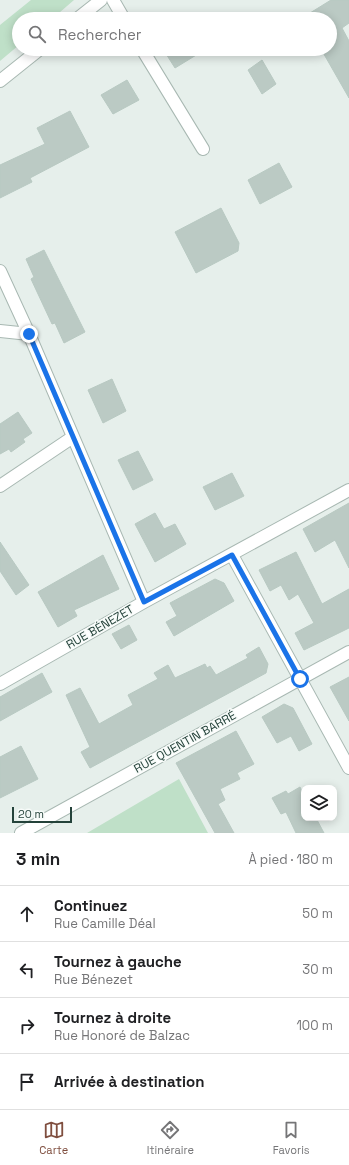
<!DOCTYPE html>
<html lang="fr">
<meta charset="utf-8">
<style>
body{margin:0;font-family:"Space Grotesk",sans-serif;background:#f2f2f2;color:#202124}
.controls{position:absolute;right:12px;bottom:12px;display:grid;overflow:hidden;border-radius:8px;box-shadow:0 2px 10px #0003}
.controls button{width:36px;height:36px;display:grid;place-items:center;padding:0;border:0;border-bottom:1px solid #e0e0e0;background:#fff;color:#202124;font:20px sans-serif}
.scale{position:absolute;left:12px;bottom:10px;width:60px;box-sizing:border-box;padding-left:4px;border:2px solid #24423a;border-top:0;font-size:11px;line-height:14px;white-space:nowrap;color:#24423a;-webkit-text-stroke:3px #f7fbf9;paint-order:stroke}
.stop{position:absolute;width:12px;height:12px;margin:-9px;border:3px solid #1a73e8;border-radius:50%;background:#fff}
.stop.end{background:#1a73e8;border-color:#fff;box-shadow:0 1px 4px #0008}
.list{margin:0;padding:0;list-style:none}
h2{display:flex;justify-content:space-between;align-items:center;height:52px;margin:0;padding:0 16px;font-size:17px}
h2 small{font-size:13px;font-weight:400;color:#757577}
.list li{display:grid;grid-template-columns:26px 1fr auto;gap:12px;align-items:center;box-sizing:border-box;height:56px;padding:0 16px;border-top:1px solid #e0e0e0}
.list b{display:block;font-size:15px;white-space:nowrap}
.list p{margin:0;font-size:13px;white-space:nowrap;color:#757577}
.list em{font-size:13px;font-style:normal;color:#757577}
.icon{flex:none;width:22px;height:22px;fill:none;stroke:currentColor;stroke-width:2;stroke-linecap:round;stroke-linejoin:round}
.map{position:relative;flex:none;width:349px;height:833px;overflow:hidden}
.search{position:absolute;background:#fff;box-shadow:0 2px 10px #0003;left:12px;right:12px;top:12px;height:44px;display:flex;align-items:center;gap:10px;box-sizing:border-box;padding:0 14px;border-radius:22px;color:#757577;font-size:15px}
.sheet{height:276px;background:#fff}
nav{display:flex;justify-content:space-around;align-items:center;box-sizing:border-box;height:56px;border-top:1px solid #e0e0e0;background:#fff;font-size:11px;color:#757577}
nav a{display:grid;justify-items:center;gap:2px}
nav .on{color:#7f4e3f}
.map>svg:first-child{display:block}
.green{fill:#bfe0c8}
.building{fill:#bbcac4;stroke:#b8c9c2}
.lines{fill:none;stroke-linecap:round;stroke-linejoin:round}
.minor-casing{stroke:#a8b8b2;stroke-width:14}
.minor{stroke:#fff;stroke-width:12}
.route{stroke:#1a73e8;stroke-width:5}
.labels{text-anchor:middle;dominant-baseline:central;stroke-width:3;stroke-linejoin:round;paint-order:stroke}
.street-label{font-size:12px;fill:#24423a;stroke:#f7fbf9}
</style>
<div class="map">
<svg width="349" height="833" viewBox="0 0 349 833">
<rect width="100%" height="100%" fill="#e6efeb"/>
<!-- green -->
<path class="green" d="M31,0H74L52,19H19V45L0,61V25Z
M179,779L208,833H87Z"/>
<!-- building -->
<path class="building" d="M331,0H349V23L342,28L349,41V98L321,49H331L330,19H313L310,13Z
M163,49H206L175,68Z
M262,60L276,84L262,94L248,70Z
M127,80L139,100L113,114L101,95Z
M70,111L89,147L30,178L32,182L0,198V165L45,144L37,128Z
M279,163L292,187L260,204L248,180Z
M221,208L239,243L238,251L196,273L175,232Z
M44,250L85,332L64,343L55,323L52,324L31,279L34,277L26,259Z
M112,379L126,411L103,423L88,390Z
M18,412L32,433L23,439L25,442L11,452L9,449L0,454V424Z
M138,451L153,480L133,490L118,460Z
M232,473L244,496L215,510L203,487Z
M349,503V568L335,540L315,552L303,529Z
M155,513L164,529L175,524L186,544L155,562L135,524Z
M0,542L29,585L16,595L0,571Z
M296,552L322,604L349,589V628L304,650L295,633L314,623L298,594L289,600L281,585L270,591L259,570Z
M103,555L119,589L74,610L77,616L58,627L38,592Z
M215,579L224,583L234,601L174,636L166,622L177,616L170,603Z
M129,625L137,640L121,649L112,634Z
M259,647L268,664L266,673L90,768L81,752L90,747L66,695L80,688L99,724L133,705L128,695L158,679L154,673L168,665L175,678L205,664L207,668L210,666L216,675L248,658L246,655Z
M42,673L52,692L0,721V697Z
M349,677V721L330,687Z
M284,704L293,708L312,744L299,751L291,736L277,743L262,717Z
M236,731L254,764L237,773L240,779L220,789L225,800L218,804L234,833H215L176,763Z
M21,746L38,779L0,798V757Z
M300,787L304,796V818H316L324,833H296L286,812L281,814L272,798L286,791L288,794Z"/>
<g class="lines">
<!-- minor casing -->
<g class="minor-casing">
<path id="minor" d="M113,0L124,19
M77,19L101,0
M142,49L203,149
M0,81L40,49
M0,271L29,334L144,602
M0,331L29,334
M0,486L73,437
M232,555L349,768
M0,684L144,602L349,490
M21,833L349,652"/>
</g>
<!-- minor -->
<use href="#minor" class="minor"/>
</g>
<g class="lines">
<!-- route -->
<path class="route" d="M29,334L144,602L232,555L300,679"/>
</g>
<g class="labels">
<!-- street labels -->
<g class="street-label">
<text transform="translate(100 627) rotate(-30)">RUE BÉNEZET</text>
<text transform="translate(185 742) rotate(-29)">RUE QUENTIN BARRÉ</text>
</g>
</g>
</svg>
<div class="controls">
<button><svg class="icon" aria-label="layers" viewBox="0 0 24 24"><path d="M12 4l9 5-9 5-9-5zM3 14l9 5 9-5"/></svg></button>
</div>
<div class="scale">20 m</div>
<div class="stop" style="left:300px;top:679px"></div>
<div class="stop end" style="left:29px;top:334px"></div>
<div class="search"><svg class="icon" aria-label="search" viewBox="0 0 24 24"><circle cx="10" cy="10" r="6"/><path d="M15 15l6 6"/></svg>Rechercher</div>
</div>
<section class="sheet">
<h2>3 min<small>À pied · 180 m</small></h2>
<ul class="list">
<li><svg class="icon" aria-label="ahead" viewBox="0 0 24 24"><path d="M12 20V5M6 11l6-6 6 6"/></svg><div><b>Continuez</b><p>Rue Camille Déal</p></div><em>50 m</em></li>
<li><svg class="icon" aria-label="left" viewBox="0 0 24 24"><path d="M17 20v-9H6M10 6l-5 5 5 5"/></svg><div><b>Tournez à gauche</b><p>Rue Bénezet</p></div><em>30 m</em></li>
<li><svg class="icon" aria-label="right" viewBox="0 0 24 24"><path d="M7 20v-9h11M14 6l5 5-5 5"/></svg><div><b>Tournez à droite</b><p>Rue Honoré de Balzac</p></div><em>100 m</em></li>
<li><svg class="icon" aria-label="arrive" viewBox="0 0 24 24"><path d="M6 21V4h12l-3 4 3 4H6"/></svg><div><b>Arrivée à destination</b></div></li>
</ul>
</section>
<nav>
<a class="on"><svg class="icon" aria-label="map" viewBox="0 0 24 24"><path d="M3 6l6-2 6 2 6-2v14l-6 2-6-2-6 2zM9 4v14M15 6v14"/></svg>Carte</a>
<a><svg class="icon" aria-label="directions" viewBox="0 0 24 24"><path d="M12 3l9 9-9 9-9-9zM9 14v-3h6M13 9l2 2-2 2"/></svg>Itinéraire</a>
<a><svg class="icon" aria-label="saved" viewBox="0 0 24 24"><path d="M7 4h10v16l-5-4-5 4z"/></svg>Favoris</a>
</nav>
